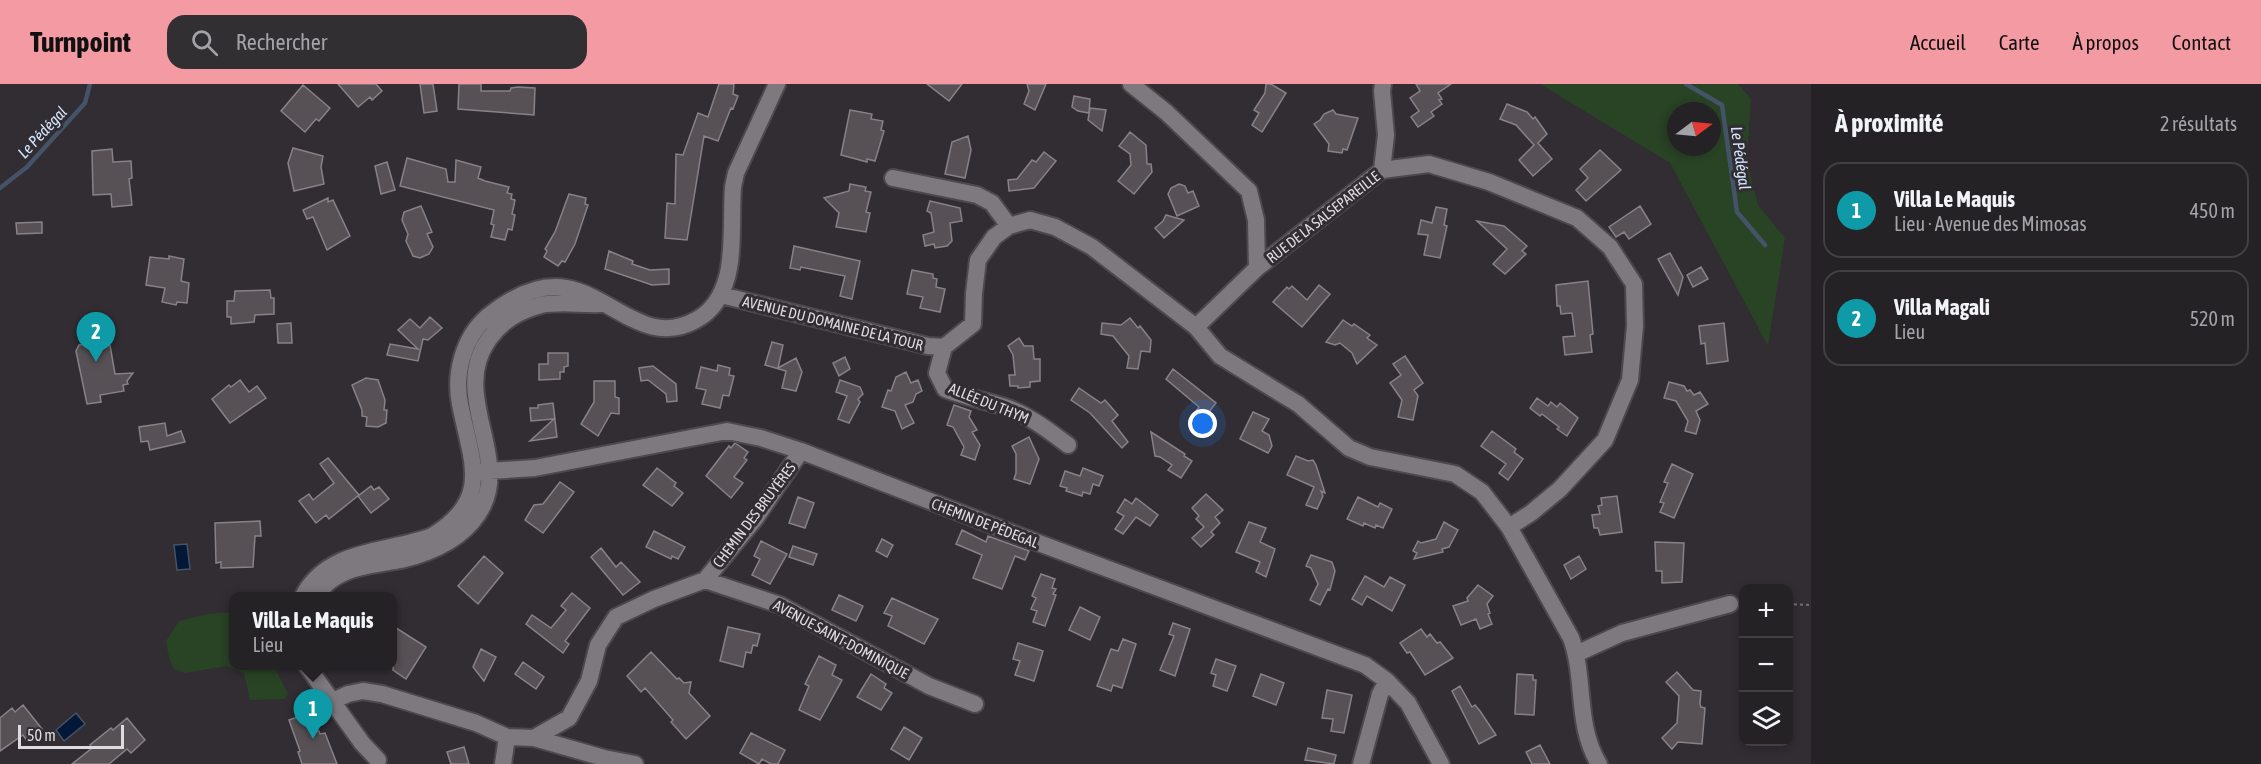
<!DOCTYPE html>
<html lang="fr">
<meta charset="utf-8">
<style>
body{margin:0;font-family:"Asap Condensed",sans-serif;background:#312f32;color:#f1f3f6}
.controls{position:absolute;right:18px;bottom:18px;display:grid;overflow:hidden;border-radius:12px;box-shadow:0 3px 9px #0003}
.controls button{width:54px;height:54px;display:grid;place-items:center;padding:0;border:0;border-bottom:2px solid #423f43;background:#252226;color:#f1f3f6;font:30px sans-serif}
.compass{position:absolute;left:1667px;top:18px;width:54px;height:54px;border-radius:50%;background:#252226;box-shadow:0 3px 9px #0003;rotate:74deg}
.scale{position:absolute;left:18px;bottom:15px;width:106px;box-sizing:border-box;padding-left:6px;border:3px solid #dfdcdf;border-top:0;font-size:16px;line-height:21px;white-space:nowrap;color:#dfdcdf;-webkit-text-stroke:4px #312d33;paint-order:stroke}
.you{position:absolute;left:1203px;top:340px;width:21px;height:21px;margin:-15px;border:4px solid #fff;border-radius:50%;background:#1a73e8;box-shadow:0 0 0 9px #1a73e833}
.badge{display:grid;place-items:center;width:39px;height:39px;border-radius:50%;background:#f49aa2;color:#fff;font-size:20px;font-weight:700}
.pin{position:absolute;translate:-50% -50px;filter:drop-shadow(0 2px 3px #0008)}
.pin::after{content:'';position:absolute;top:32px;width:21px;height:18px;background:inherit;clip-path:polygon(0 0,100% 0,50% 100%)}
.popup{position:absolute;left:229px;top:508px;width:168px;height:78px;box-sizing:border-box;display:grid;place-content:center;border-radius:12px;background:#252226;filter:drop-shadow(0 2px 4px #0005);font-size:20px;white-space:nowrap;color:#a3a4a7}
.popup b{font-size:22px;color:#f1f3f6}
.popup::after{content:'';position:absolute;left:50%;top:100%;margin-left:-12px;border:12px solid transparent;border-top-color:#252226}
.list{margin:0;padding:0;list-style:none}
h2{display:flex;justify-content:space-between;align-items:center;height:78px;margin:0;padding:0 24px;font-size:26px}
h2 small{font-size:20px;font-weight:400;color:#a3a4a7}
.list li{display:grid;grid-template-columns:39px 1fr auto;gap:18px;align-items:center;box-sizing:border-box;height:96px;margin:0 12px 12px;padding:0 12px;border:2px solid #423f43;border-radius:18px}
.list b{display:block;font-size:22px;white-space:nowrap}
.list p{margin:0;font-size:20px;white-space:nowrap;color:#a3a4a7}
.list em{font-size:20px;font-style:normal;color:#a3a4a7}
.icon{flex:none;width:33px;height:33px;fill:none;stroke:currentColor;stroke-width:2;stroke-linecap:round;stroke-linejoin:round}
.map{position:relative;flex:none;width:1811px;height:680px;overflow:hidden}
header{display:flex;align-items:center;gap:36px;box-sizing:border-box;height:84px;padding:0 30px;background:#f49aa2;color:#111}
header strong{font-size:28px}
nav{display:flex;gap:33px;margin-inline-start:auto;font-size:21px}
.search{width:420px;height:54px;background:#312f32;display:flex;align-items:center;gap:15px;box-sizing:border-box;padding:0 21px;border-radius:18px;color:#a3a4a7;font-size:22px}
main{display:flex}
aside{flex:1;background:#252226}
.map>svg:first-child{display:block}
.green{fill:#294325;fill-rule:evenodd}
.water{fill:#031836;stroke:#455369;stroke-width:1.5}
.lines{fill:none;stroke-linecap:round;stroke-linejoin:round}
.stream{stroke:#455369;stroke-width:4.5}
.building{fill:#575156;stroke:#888187;stroke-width:1.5}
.minor-casing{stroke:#4c494d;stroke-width:20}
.path{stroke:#726f73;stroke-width:2;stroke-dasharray:3 3;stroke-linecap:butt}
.minor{stroke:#7e797f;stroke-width:16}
.labels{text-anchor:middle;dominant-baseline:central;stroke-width:6;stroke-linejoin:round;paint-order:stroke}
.street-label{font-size:15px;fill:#dfdcdf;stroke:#312d33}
.water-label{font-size:16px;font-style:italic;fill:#d4e6fe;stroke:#312d33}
</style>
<header>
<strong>Turnpoint</strong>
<div class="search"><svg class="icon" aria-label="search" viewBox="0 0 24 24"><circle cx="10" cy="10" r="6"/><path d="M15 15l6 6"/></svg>Rechercher</div>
<nav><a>Accueil</a><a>Carte</a><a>À propos</a><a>Contact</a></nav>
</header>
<main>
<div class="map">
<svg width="1811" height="680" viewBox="0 0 1811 680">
<rect width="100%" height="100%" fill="#312d33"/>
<!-- green -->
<path class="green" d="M1540,0H1738L1751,15L1747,77L1758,121L1785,154L1768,262L1670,79ZM1676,27H1712V63H1676Z
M233,528L234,582H274L288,610L285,615L250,616L244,589L226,582L185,589L174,585L169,574L166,557L179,537L207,530Z"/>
<!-- water -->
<path class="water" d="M187,460L190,485L177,486L174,461Z
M76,629L85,640L64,657L56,646Z"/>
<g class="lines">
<!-- stream -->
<path class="stream" d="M1686,0L1722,21L1737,128L1765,161
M0,104L27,83L85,19L90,0"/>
</g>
<!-- building -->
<path class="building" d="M338,0H376L382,7L372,16L370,13L358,23Z
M420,0H433L437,27L424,29Z
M459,0H481V7H510L511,4L518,3L535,4L534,31L458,25Z
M719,0H734L733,10L738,12L733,25L731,24L718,57L704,52L687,156L665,154L667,119L675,120L676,70L683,71L698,29L708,33Z
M927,0H962L949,17Z
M1027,0H1046L1035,26L1024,20L1029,7Z
M1266,0H1271L1286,9L1262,48L1252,41L1259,29L1254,26L1265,9Z
M1416,0H1451L1438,9L1442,15L1439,16L1442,20L1431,28L1434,32L1418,43L1411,33L1419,27L1410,14L1420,7Z
M303,1L330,24L319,37L316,35L305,48L281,27Z
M1074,12L1090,15L1089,29L1078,27L1072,23Z
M1507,20L1527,28L1533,35L1535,33L1547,50L1538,59L1552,75L1533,92L1519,76L1534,61L1516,41L1500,35Z
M1090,24L1106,26L1102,47L1088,36Z
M850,26L872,30L871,35L883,37L881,46L884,47L875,77L867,75V78L841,71Z
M1333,26L1336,30L1358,34L1347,66L1343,65L1342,69L1328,67L1329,60L1314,40L1320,36L1324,30Z
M1130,48L1146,61L1147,80H1151L1152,88L1134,110L1118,97L1131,81L1130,70L1119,62Z
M968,52L971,66L965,94L945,90L952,58Z
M293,64L323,72L321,83L324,100L294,107L288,79Z
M112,65L113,78L131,77L132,94L129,95L132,121L112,123L111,110L93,111L92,67Z
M1600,66L1621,86L1586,117L1576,106L1588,94L1580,85Z
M1044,68L1056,77L1034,104L1009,107L1008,96L1017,95L1032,76L1036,78Z
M407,74L446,85L448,98H455L456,76L481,83L478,94L485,97L509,103L507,109L512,110L511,115L515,116L512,130L515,131L512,146L508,145L505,156L491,153L494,141L491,140L494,126L400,102Z
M387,78L395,106L381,110L375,82Z
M850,100L866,103L865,107L871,108L866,128L870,129L866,148L836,143L839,129L824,114L849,107Z
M1179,100L1185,102L1188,109L1193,107L1199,122L1177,132L1168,110L1171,104Z
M569,110L586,114L585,120L588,121L575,160L565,178L562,177L558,182L544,173L547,167L545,165L555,148Z
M328,114V118L333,116L350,152L327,166L313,133L307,135L303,126Z
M930,117L960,124L962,137L950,139L952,157L947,162L935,164L934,160L925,162L923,151L934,148L931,129L927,127Z
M421,122L432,148L427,150L433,163L429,170L420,174L413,172L406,157L408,150L402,136L404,128Z
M1640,122L1651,140L1629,155L1624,148L1616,153L1609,143Z
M1436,123L1447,125L1444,141L1447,142L1440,174L1424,171L1428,151L1418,150L1421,136L1432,139Z
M1166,131L1184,136L1164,154L1155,144L1163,137Z
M1477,137L1504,142L1527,162L1522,167L1526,170L1505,190L1493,180L1507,165Z
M42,138V149L17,150L16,139Z
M794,162L860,177L852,215L840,212L845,192L801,183L800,186L790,184Z
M609,167L633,177L632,180L650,186L669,185V200L652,201L605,185Z
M1670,169L1683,193L1678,211L1658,175Z
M169,172L184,175L181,197L189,199L187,219L177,218L176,221L162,218L165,204L146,201L150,173L169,175Z
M1701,183L1708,195L1693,203L1687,191Z
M912,186L933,190V194L937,195L936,203L945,205L940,228L920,224L923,213L907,210Z
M1588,197L1593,250L1590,251L1592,268L1565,271L1563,253L1575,252L1572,229L1561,230L1560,222H1557L1556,201Z
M1319,201L1330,210L1302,243L1273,218L1287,203L1289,205L1292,202L1307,216Z
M270,206L271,214H274V230L255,231L254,238L231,240V233H227V217H234L235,207Z
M430,233L442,244L428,256L423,255L418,277L387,271L390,260L418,265L398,246L410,235L420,244Z
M1130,234L1138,244L1140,242L1151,256L1150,268L1141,267L1138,285L1127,284L1129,272L1113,252L1101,250L1102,239L1121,241Z
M1343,236L1352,242L1354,240L1370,251L1367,254L1377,261L1357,280L1352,269L1340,259L1335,261L1326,258Z
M291,239L292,259H278L277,240Z
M1724,239L1728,277L1707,280L1705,259L1701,260L1699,242Z
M1019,254L1024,262H1033L1034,275H1040V297L1030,298V303L1018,304V302H1010L1009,291H1015L1013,271L1008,262Z
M100,257L101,262L110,261L115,290L133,289L127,297L128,300L123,301L124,307L100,311L101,318L87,320L76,267L79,261Z
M772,258L783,261L778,284L796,274L802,288L796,307L782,304L786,287L765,281Z
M548,269H568V282L564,283V288H560V295L539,296V280H548Z
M1405,272L1423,299L1414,306L1418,312L1413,336L1398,333L1402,316L1390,299L1401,291L1393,280Z
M845,273L850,285L839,292L833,279Z
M718,281L730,284L729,291L734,292L729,312L723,311L720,324L702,320L706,306L696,304L701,283L717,287Z
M653,282L676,300L677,317L667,318L666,310L648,296L641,297L639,284Z
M1173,285L1216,319L1209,328L1211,330L1201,342L1191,333L1199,323L1166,295Z
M906,288L911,299L918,296L922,307L916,310L913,318L905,321L914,339L902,345L895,327L882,323L888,306L891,307L896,293Z
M366,294L378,296L385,316L384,326H387L386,339L378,343L366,342L367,333L362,332V326L352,301Z
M240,296L249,308L257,302L266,314L230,339L212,315L229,301L231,303Z
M840,296L860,303L863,310L858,315L860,318L849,339L838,335L847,312L836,308Z
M594,297H615V313L619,314V330L611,329L598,352L581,340L594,318Z
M1669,298L1684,302L1687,307L1690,306L1694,311L1700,308L1708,320L1696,327L1700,336L1696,350L1685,347L1688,337L1676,317L1664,314Z
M1079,304L1101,319L1105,316L1118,331L1112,337L1128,358L1122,364L1090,329L1071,316Z
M1537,314L1548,322L1551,318L1557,323L1560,319L1578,334L1567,352L1557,345L1559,343L1542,330L1540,332L1530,324Z
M553,319L557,353L530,357L554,335L531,337L530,324H538V321Z
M954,321L971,327L969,333L977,346L972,348L980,361L975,376L961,371L964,363L953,343L947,341Z
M1253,328L1269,335L1262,347L1269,351L1272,362L1268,369L1240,355Z
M165,339L167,352L181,347L185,358L150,366L148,357L141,358L139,343Z
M1492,347L1516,365L1514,368L1523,375L1508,396L1499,389L1506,380L1481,362Z
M1151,348L1185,370L1184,372L1192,377L1181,394L1168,386L1172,381L1160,373L1155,372Z
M1029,353L1039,375L1030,400L1014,395L1016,389V370L1012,362Z
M735,359L748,368L744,374L747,376L734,393L743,399L731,414L706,392L729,362L731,364Z
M1296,372L1308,377L1313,376L1316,381L1325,409L1321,407L1323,412L1317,425L1306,421L1314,403L1287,391Z
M328,374L359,411L329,435L326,431L316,439L299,417L309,410L313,416L334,399L320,380Z
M1672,380L1693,390L1674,434L1660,428L1664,419L1660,418L1668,399L1664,398Z
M657,384L676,399L674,402L683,409L672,422L643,401Z
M1083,384L1103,392L1099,402L1093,400L1090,410L1083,408L1082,412L1066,407L1067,404L1060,402L1065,387L1080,392Z
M560,398L574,408L543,449L525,436L534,421L543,420Z
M371,402L374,406L379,403L389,415L371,429L358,412Z
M1206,410L1223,426L1215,433L1220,439L1211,448L1214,451L1201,463L1192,454L1204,443L1196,435L1199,432L1192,424Z
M1617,412L1622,448L1600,451L1598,444H1594L1592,431L1600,430L1598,422L1602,421L1601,414Z
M798,413L814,419L805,444L789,439Z
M1358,413L1378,423L1380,419L1392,425L1383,444L1376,441L1375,444L1364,439L1363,442L1347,435Z
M1136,414L1158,431L1150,442L1136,433L1123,450L1115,445L1124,432L1117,428L1125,415L1132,420Z
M260,437L261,452H255L253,483L221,484V478L216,479L215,439Z
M1249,438L1266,444L1260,458L1275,465L1266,493L1256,488L1260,478L1236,468Z
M1444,438L1458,446L1449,463L1442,465L1443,468L1414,475L1417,469L1413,467L1418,457L1421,459L1436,455Z
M962,446L986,458L988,452L1029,467L1025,476L1015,472L1002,505L973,494L982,471L956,460Z
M654,447L685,463L678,475L672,472L671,475L646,463Z
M882,455L893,461L887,473L876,467Z
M761,457L787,470L770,500L752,491L760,475L754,472Z
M1655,458L1684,459L1682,498L1662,499V487H1656Z
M793,462L817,470L813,481L789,473Z
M601,464L616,483L621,478L640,498L623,511L591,473Z
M1311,471L1332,478L1335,487L1330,506L1328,505L1320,521L1310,516L1318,500L1311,484L1306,482Z
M484,472L503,489L478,520L458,502Z
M1579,472L1586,485L1571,495L1564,481Z
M1041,490L1055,495L1052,504L1056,505L1053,510L1056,511L1045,542L1033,538L1037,527L1031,525L1036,514L1032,512Z
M1365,492L1384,503L1390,493L1405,501L1392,527L1367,512L1362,521L1352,515Z
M1478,501L1493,512L1487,520L1490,529L1488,530L1492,540L1480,545L1476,535L1461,541L1453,522L1468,517L1467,514Z
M572,509L590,524L565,557L569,560L563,569L526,540L532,531L551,544L566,526L561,522Z
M839,511L863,522L856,537L832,526Z
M892,514L938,535L924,560L888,542L892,532L884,529Z
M1080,523L1100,533L1090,556L1069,546Z
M1173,539L1190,545L1175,592L1160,586L1174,552L1169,550Z
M393,542L426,563L406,595L393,586Z
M728,543L760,550L757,562L753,561L751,569L746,568L743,583L720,577Z
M1421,545L1427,553L1430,550L1437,559L1440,558L1453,574L1425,591L1410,568L1407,569L1400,559Z
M1123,555L1136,560L1122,604L1113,601L1111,607L1097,602L1111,565L1118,567Z
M1018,559L1043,567L1034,597L1015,591L1020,577L1013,575Z
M481,565L496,573L484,597L473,583Z
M651,568L677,595L679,594L684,599L691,598L689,609L710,632L686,655L671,638L673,636L645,604L641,608L627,592Z
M819,572L836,581L832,591L842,596L820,636L799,626L809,602L805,600Z
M1216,575L1236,582L1227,607L1213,602L1216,591L1211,589Z
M523,578L544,593L536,605L515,590Z
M1677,588L1693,606L1701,607L1700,620L1701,623L1705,624L1702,660L1678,658L1672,665L1662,654L1677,639L1679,612L1666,598Z
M871,590L886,600L884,604L892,609L881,626L857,613Z
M1261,590L1284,599L1276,621L1253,612Z
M1517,590L1533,591V596H1536L1534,631L1515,630Z
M1460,602L1472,623L1475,621L1480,627L1496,651L1479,660L1452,607Z
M1327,606L1352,611L1344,649L1331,647L1333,635L1322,634Z
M23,621L42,645L27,657L23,651L0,667V634L12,624L15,628Z
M309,629L316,648L319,647L320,650L325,649L337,680H302L298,668L300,667L289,636Z
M127,634L145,656L131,669L127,665L109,680H72L92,664L90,661L111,644L113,646Z
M904,643L922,654L909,676L891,665Z
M751,649L785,666L778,680H771L762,675L759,680L740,669Z
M1540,661L1550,680H1532L1526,668Z
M464,663L469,680H451L447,668Z
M1308,664L1336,671L1334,680L1305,676Z"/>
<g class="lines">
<!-- minor casing -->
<g class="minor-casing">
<path id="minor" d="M1131,0L1166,28L1249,107L1256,136L1257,184
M1382,86L1386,51L1382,7L1383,0
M893,94L977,111L992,119L1009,142
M721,211L928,262L944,263L973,240L974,209L978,176L994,153L1009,142L1030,136L1055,143L1092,163L1196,243L1220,272L1298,320L1349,364L1370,373L1455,390L1482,408L1509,443L1571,554C1586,595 1575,640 1599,680
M1196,243L1257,184L1382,86L1429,80L1489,98L1577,134L1610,163L1634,200L1635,242L1630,296L1605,356L1560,405L1531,429L1509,443
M944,263L937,289L945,305C965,313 987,317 1008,324C1030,332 1049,347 1068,361
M473,388L535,384L727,347L761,354L801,367L1020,452L1365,581L1387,597L1408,619L1441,680
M705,496L780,521L929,602L975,620
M303,512C328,464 387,469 432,452C493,415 471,377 460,320C454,290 463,254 487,233C508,216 537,199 566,204C612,212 646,264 696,236C713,227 722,212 727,193C734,169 731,129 733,103L736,89L777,0
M316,512C336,482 369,482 401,476C430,469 461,456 478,430C515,376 448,312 489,255C503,236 519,227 541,221C560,217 582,221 601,220
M1576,570L1622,549L1730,520
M307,582L362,659L378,676
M333,617L348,610L363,607L382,610L476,639L507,653L534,654L604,674L635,680
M534,654L569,634L589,597L598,561L616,533L654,515L705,496L755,435L801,367
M503,680L507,653
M1361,680L1380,610L1387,597"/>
</g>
<!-- path -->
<path class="path" d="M1788,520L1811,521"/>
<!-- minor -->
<use href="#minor" class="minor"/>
</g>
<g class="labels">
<!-- street labels -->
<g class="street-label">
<text transform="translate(1323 133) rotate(-38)">RUE DE LA SALSEPAREILLE</text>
<text transform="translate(833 239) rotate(14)">AVENUE DU DOMAINE DE LA TOUR</text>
<text transform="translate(989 319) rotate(22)">ALLÉE DU THYM</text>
<text transform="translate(754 431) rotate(-53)">CHEMIN DES BRUYÈRES</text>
<text transform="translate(985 439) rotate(21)">CHEMIN DE PÉDEGAL</text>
<text transform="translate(841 555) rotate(28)">AVENUE SAINT-DOMINIQUE</text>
</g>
<!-- water labels -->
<g class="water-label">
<text transform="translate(42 48) rotate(-47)">Le Pédégal</text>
<text transform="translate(1741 74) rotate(82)">Le Pédégal</text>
</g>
</g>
</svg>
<div class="controls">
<button>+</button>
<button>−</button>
<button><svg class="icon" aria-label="layers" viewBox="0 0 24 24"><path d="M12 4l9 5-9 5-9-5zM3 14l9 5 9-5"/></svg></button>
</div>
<svg class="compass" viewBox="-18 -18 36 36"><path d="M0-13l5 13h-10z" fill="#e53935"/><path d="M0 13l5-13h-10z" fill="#a3a4a7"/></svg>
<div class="scale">50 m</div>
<div class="you"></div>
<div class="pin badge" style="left:313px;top:655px;background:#0f9aa8">1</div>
<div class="popup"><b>Villa Le Maquis</b>Lieu</div>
<div class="pin badge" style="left:96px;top:278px;background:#0f9aa8">2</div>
</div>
<aside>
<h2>À proximité<small>2 résultats</small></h2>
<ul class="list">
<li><span class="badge" style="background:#0f9aa8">1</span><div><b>Villa Le Maquis</b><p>Lieu · Avenue des Mimosas</p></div><em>450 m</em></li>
<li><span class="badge" style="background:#0f9aa8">2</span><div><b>Villa Magali</b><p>Lieu</p></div><em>520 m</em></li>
</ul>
</aside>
</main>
